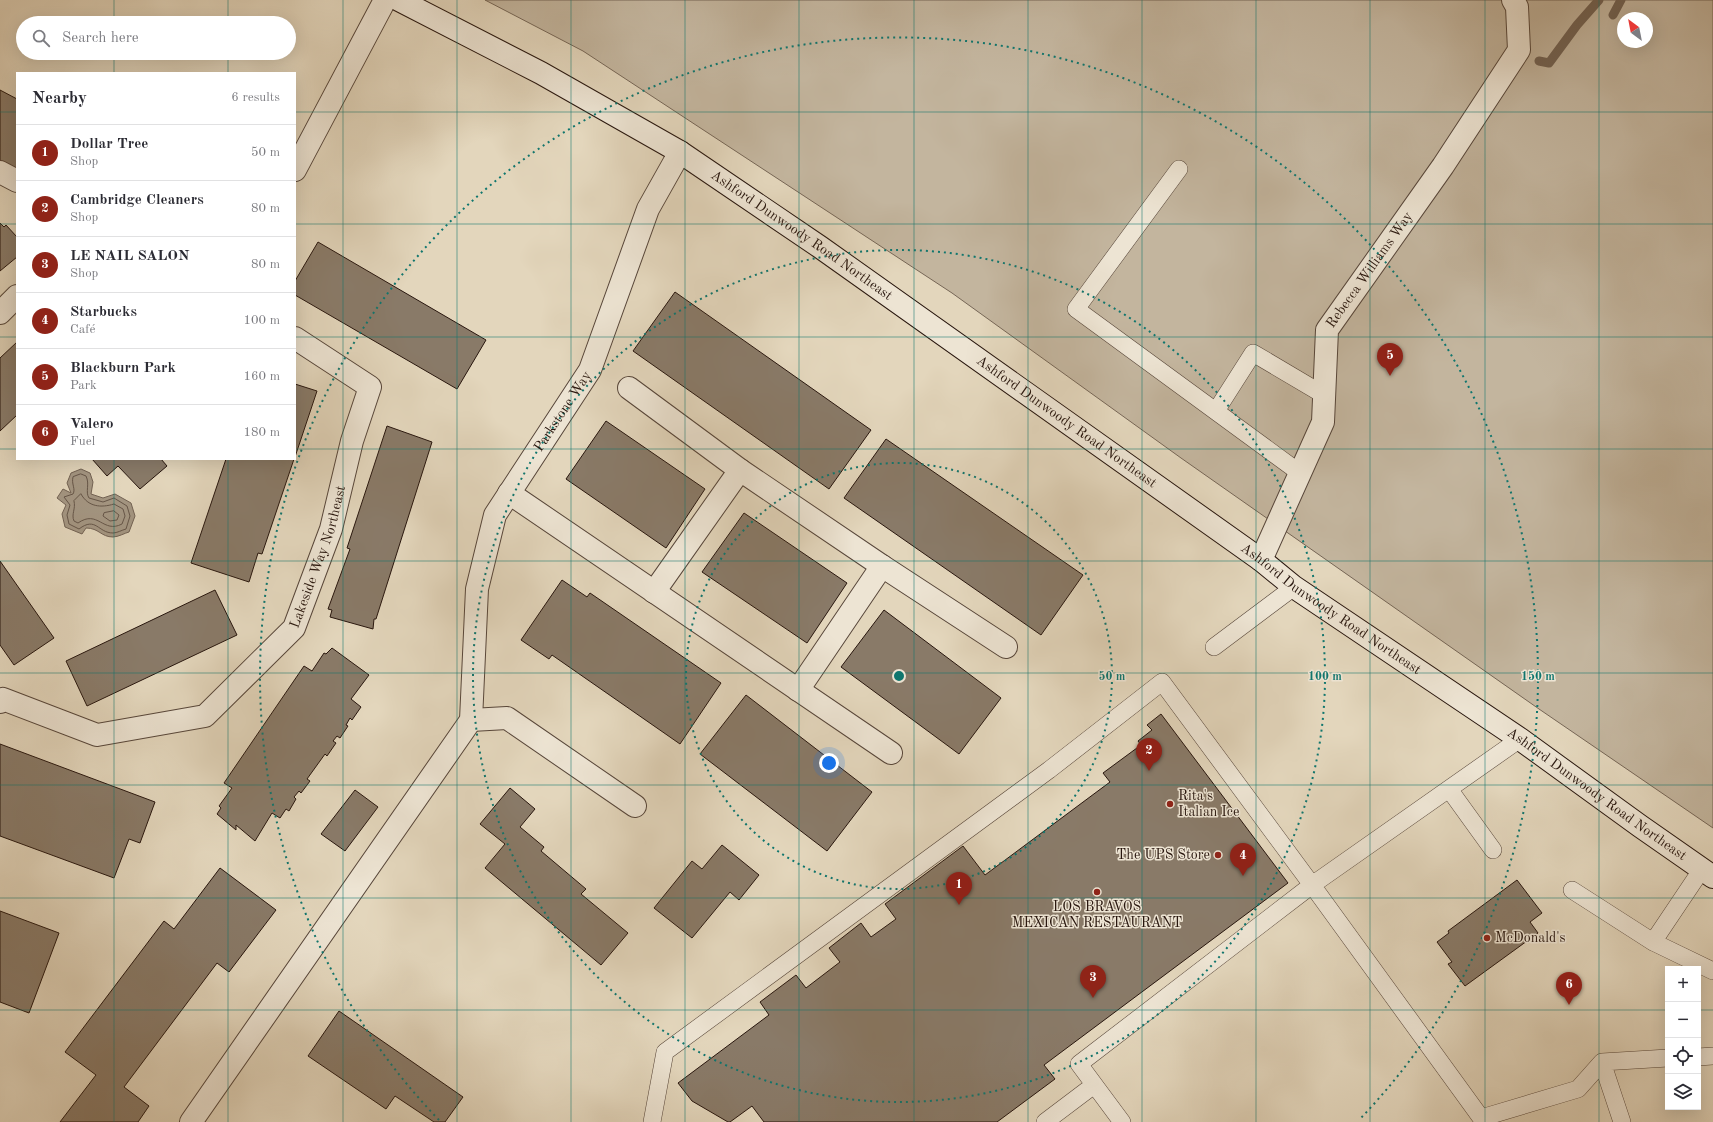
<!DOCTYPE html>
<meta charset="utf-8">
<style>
body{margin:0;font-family:"Old Standard TT",serif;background:#f7f7f7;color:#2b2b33}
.controls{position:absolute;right:12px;bottom:12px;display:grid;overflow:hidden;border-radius:0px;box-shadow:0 4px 16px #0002}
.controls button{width:36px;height:36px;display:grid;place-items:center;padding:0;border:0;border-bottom:1px solid #e1e1e2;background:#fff;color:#2b2b33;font:20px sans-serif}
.compass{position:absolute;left:1617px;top:12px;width:36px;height:36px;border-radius:50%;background:#fff;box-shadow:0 4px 16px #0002;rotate:328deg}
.you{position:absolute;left:829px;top:763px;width:14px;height:14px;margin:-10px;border:3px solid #fff;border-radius:50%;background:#1a73e8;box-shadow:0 0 0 6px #1a73e833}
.badge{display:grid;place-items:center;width:26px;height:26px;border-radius:50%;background:#8f2418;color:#fff;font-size:13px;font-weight:700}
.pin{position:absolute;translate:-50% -33px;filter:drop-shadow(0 1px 2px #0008)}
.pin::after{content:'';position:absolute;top:21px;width:14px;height:12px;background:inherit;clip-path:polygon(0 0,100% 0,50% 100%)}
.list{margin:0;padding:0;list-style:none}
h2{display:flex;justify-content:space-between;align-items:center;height:52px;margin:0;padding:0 16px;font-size:17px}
h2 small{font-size:13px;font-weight:400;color:#7c7c81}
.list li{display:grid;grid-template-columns:26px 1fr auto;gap:12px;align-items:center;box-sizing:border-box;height:56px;padding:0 16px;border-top:1px solid #e1e1e2}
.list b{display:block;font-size:15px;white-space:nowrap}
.list p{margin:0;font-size:13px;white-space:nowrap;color:#7c7c81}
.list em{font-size:13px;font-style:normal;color:#7c7c81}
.icon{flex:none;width:22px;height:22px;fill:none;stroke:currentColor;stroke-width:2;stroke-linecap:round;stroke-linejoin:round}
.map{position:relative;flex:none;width:1713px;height:1122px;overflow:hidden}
.search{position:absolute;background:#fff;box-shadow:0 4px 16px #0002;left:16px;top:16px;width:280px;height:44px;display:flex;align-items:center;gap:10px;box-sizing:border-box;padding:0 14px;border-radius:22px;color:#7c7c81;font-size:15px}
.panel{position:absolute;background:#fff;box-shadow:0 4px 16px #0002;left:16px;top:72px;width:280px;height:388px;border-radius:0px}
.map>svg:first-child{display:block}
.green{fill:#c3b59e;stroke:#766656;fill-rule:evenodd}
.water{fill:#a39581;stroke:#726253}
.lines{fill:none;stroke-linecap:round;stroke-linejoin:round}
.shore{stroke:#665648;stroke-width:1}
.stream{stroke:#726253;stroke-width:9}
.building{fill:#897a68;stroke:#28160e}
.lane-casing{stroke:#57463a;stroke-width:18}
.street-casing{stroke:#57463a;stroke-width:24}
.secondary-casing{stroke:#28160e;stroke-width:24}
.lane{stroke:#ede4d3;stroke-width:17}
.street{stroke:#ede4d3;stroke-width:22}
.secondary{stroke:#ede4d3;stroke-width:22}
.grid{fill:none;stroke:#0f766e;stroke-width:1;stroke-opacity:0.55}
.ring{fill:none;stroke:#0f766e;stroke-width:2;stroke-dasharray:2 4}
.poi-dot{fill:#8f2418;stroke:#ede4d3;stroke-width:1.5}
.labels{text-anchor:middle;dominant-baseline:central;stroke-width:3;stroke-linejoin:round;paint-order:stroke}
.street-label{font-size:14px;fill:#28160e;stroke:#ede4d3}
.poi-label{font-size:14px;fill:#28160e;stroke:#ede4d3;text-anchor:start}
.centre{fill:#0f766e;stroke:#ede4d3;stroke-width:2}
.ring-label{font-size:12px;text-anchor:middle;font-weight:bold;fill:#0f766e;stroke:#ede4d3;stroke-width:3;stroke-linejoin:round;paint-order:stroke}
</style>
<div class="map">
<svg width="1713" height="1122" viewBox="0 0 1713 1122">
<rect width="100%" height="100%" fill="#e3d6bc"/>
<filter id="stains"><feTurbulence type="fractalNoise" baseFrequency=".005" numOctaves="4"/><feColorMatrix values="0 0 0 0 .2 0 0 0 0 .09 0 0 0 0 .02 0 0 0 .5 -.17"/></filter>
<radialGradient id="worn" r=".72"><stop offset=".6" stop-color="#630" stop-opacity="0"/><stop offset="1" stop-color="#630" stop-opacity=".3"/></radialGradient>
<!-- green -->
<path class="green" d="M485,0H1713V828L1539,709L1181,458L952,293L583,51ZM1623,18H1647V42H1623Z"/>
<!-- water -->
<path class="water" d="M81,469L90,473L93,482L91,494L103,498L115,494L131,503L135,516L129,532C125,533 118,537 113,537C101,537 99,528 86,528L82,534L65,527L62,514L66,505L57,498L63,489L71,493L67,483L71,473Z"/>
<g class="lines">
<!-- shore -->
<path class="shore" d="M81,474L86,476C90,484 85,492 89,498L103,502L114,498L127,506L130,516L126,529C122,530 117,533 113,533C98,533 96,516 79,529L69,524L67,515L70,505L64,497L73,494C76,489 71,484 73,477Z
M81,494C88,507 101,508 114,504L123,509L125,516L122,524C103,534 98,509 78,523L74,521C71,514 76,509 74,501Z
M114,511L119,515L117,520L110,521L103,516L104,513Z"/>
<!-- stream -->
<path class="stream" d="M1613,15L1621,0
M1539,61L1549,63L1577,25L1599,0"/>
</g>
<!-- building -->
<path class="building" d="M0,90L17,99V171L0,162Z
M0,223L4,227L6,225L17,237V257L0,271Z
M318,242L486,340L457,389L295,295V281Z
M675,292L871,430L829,489L633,351Z
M17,342V415L0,431V358Z
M295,384L317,391L295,457Z
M606,421L705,489L666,548L566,479Z
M387,426L432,442L376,619H374L373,629L330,617L332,610L328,609L350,549L347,548Z
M886,439L1083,575L1041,635L844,498Z
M92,459H161L167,466L140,489L118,466L107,476Z
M226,459H294L262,554L258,553L249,582L191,563Z
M744,513L847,583L807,643L702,572Z
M0,561L54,638L14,665L0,645Z
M562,580L587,597L590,593L721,683L680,744L552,655L549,659L521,640Z
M215,590L237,635L87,706L66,661Z
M884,610L1001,698L959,754L841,667Z
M332,648L369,675L351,699L361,707L352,720L350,718L346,725L348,726L340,738L337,736L333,741L336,743L327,756L325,754L307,779L310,781L301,793L299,791L294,797L296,799L289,811L286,809L280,818L272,813L255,841L236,825V830L217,814L221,808L219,806L232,788L224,783L304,666L312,671L324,653L326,654Z
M746,695L872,792L827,851L700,754Z
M1161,714L1288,883L1044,1065L1055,1079L997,1122H764L752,1106L730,1122H728L692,1101L678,1083L769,1015L760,1002L796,975L806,988L840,962L829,948L861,923L871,937L896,919L885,904L963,846L985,875L1110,782L1103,773L1141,745L1138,741L1152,730L1147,725Z
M0,744L155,802L140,843L129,839L114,878L0,836Z
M510,788L535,809L520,827L544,847L541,851L586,889L581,894L628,933L601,965L485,868L505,844L480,824Z
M355,790L378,807L345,851L321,834Z
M722,845L759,875L739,900L730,892L692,938L654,908L692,861L702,869Z
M220,868L276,910L229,972L217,963L124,1087L149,1106L138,1122H60L96,1075L65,1052L164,921L174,929Z
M1517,880L1542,913L1530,922L1538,933L1465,986L1448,964L1452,962L1437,942L1449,933L1448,931Z
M0,911L59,933L29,1013L0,1002Z
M339,1011L463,1097L445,1122H434L395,1096L386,1109L308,1056Z"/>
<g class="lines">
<!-- lane casing -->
<g class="lane-casing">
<path id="lane" d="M1179,169L1076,309L1300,473
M1216,411L1253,353L1324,395
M1214,647L1294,587
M1449,789L1493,850
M1572,890L1653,942L1713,971
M1653,942L1702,869
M1698,1057L1713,1056
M1602,1062L1622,1122
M1481,1118L1578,1089L1602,1062L1668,1058
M652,1122L665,1052L1049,770L1162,682L1312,885L1484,1122
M1045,1122L1094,1085
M1122,1122L1079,1064L1312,885L1520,739"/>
</g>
<!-- street casing -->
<g class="street-casing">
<g id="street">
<path d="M295,170L385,0"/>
<path d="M0,172L17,181"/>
<path d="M0,313L17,296"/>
<path d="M629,388L740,470"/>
<path d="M509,493L891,753"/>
<path id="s1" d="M1261,560L1323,422L1327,330L1443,166L1519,50L1517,7L1513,0"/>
<path d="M654,592L740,470L882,566"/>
<path d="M798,690L882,566L1006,647"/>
<path id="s2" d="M0,702L3,699L97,735L205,716L294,628L331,529L352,441L370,387L295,338"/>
<path d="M471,720L507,718L635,806"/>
<path id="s3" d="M191,1122L471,720L477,589L495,515L590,370L648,209L680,152"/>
</g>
</g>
<!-- secondary casing -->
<g class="secondary-casing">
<g id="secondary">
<path id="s4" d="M399,0L541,73L680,152L820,247L1261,560L1294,587L1520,739L1640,826L1713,877"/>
</g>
</g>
<!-- lane -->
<use href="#lane" class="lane"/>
<!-- street -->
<use href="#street" class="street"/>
<!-- secondary -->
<use href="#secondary" class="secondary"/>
</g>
<!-- grid -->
<path class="grid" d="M114,0V23M228,0V23M343,0V1122M457,0V1122M571,0V1122M685,0V1122M799,0V1122M914,0V1122M1028,0V1122M1142,0V1122M1256,0V1122M1370,0V1122M1485,0V1122M1599,0V1122M114,53V73M228,53V73M0,112H17M295,112H1713M0,224H17M295,224H1713M0,337H17M295,337H1713M0,449H17M295,449H1713M114,459V1122M228,459V1122M0,561H1713M0,673H1713M0,785H1713M0,898H1713M0,1010H1668M1698,1010H1713"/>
<!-- distance rings -->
<g class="ring">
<circle cx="899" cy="676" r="213"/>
<circle cx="899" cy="676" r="426"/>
<path d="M439 1120A639 639 0 1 1 1359 1120"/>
</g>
<!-- markers -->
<g class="poi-dot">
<circle cx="1170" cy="804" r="4"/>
<circle cx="1218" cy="855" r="4"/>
<circle cx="1097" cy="892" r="4"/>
<circle cx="1487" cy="938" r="4"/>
</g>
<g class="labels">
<!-- street labels -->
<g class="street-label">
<text stroke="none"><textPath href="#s4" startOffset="467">Ashford Dunwoody Road Northeast</textPath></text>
<text stroke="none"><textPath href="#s1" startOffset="317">Rebecca Williams Way</textPath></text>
<text stroke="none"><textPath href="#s3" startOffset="821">Parkstone Way</textPath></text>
<text stroke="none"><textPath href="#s4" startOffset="791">Ashford Dunwoody Road Northeast</textPath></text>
<text stroke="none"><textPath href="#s2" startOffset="415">Lakeside Way Northeast</textPath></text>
<text stroke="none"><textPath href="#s4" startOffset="1115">Ashford Dunwoody Road Northeast</textPath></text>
<text stroke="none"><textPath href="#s4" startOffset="1439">Ashford Dunwoody Road Northeast</textPath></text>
</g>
<!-- poi labels -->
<g class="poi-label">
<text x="1178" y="796">Rita's<tspan x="1178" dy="16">Italian Ice</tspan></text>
<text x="1210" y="855" text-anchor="end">The UPS Store</text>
<text x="1097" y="907" text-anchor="middle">LOS BRAVOS<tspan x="1097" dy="16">MEXICAN RESTAURANT</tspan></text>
<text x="1495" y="938">McDonald's</text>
</g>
</g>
<circle cx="899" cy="676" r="6" class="centre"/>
<g class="ring-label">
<text x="1112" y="680">50 m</text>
<text x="1325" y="680">100 m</text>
<text x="1538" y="680">150 m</text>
</g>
<rect width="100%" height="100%" filter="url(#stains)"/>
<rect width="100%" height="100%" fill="url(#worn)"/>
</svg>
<div class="controls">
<button>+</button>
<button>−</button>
<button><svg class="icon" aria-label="locate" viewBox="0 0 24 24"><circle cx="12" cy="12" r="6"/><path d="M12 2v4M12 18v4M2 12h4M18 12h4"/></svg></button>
<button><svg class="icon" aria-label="layers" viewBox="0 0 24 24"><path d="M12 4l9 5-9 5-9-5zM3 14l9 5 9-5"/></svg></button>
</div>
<svg class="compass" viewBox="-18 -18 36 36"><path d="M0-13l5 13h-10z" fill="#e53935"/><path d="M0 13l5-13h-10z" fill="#7c7c81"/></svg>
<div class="you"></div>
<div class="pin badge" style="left:959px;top:905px">1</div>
<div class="pin badge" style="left:1149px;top:771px">2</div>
<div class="pin badge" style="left:1093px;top:998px">3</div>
<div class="pin badge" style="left:1243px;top:876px">4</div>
<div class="pin badge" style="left:1390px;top:376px">5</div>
<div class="pin badge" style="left:1569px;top:1005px">6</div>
<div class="search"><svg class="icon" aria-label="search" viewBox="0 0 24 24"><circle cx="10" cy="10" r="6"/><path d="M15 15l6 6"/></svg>Search here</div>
<section class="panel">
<h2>Nearby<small>6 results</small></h2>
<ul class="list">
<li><span class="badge">1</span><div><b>Dollar Tree</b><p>Shop</p></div><em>50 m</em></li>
<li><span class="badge">2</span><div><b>Cambridge Cleaners</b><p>Shop</p></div><em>80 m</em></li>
<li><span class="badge">3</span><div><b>LE NAIL SALON</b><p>Shop</p></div><em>80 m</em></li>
<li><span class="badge">4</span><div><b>Starbucks</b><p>Café</p></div><em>100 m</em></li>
<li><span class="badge">5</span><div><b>Blackburn Park</b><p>Park</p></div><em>160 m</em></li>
<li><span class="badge">6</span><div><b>Valero</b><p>Fuel</p></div><em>180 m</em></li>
</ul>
</section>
</div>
